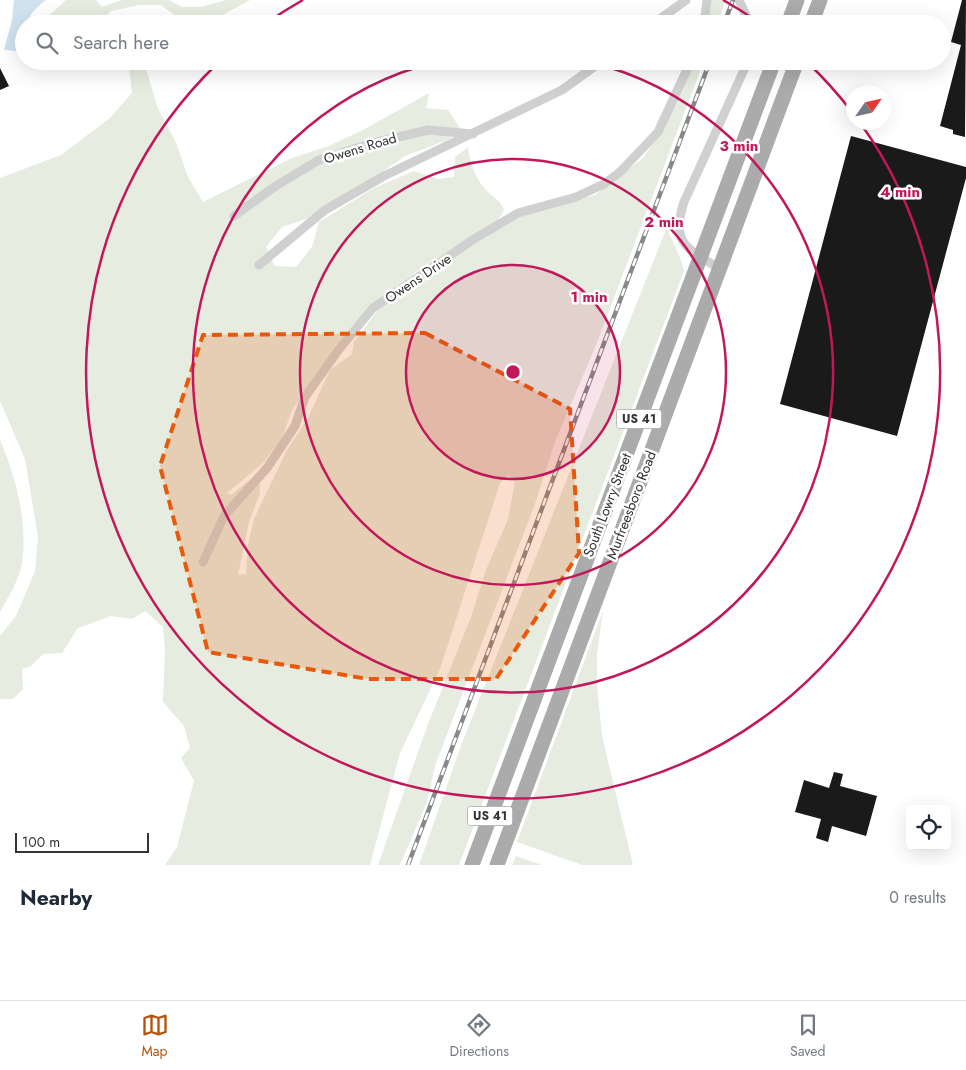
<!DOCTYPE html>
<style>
body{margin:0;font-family:Jost,sans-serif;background:#f6f6f7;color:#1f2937}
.controls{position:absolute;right:15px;bottom:15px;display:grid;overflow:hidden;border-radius:8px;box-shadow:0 5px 20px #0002}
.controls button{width:45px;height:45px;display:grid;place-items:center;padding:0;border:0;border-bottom:1px solid #e0e1e3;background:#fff;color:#1f2937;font:25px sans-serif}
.compass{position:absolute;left:846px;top:85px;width:45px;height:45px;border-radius:50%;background:#fff;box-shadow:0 5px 20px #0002;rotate:56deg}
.scale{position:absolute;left:15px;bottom:12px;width:134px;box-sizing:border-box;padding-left:5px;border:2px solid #333;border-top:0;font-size:14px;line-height:18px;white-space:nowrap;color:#333;-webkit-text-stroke:4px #fff;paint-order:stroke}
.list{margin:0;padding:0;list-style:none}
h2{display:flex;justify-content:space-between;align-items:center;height:65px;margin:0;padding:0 20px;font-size:21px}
h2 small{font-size:16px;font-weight:400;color:#747a83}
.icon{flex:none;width:28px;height:28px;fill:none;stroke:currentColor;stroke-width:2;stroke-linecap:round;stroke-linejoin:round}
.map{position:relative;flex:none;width:966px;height:865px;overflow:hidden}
.search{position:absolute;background:#fff;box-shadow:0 5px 20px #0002;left:15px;right:15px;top:15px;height:55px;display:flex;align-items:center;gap:12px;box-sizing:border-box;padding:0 18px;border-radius:28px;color:#747a83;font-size:19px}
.sheet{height:135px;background:#fff}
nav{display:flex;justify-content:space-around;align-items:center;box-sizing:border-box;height:70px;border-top:1px solid #e0e1e3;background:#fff;font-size:14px;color:#747a83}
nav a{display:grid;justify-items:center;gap:2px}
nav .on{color:#b45309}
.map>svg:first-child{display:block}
.green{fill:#e6ecdf}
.water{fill:#cfe2ee}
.building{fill:#1a1a1a}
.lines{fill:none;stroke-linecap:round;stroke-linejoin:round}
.street{stroke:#d0d0d0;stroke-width:9}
.primary{stroke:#ababab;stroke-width:15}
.rail-casing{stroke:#888;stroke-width:4.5}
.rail{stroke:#fff;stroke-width:2.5;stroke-dasharray:8;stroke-linecap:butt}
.marked{fill:#e8590c;fill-opacity:0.2;stroke:#e8590c;stroke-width:4;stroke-dasharray:10 6;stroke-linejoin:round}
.ring{fill:none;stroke:#c2185b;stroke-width:2.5}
.labels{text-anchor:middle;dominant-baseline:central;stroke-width:5;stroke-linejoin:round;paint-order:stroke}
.shield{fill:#fff;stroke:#707070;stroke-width:1}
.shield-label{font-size:12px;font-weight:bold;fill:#333}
.street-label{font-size:14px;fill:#333;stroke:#fff}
.centre{fill:#c2185b;stroke:#fff;stroke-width:2.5}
.ring-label{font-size:15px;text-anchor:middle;font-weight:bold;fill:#c2185b;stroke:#fff;stroke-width:5;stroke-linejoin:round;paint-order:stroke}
</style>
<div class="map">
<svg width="966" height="865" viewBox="0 0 966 865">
<rect width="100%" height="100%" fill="#fff"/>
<!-- green -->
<path class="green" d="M66,0H96L102,7L121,0H169L182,7H201L226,0H250L213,20L177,17L161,5H139L111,11L102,21L104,24H44L45,19Z
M709,0H725L718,24H706Z
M124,61H139L147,72L157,106L176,143L188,177L203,202L292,158L329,146L365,129L429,93L426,108L448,110L460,128L450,139L405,156L372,179L306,219L282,227L266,247L275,266L296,267L312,247L319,222L374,188L414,171L438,179L454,177L455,157L468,147C470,164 476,181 489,193C496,200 500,200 504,210L497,221L416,272L371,308L305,391L292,410L282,438L264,462L227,493L231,495L259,473L260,493L249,522L238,575L246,574L248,545L254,519L287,450L307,420L330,370L352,354L354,342L378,310L486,236L524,215L595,195L643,158L661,132L693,61H704L596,345L555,442L536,501L435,766L427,802L400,865H378L428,724L471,617L486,570L508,519L515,482L508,475L500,483L440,669L400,753L370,865H165L177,847L194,781L181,758L190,748L184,726L163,702L165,650L163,627L145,611L132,619L111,616L78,628L62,653L43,654L31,666L22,669L23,689L13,699H0V636L16,616L35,571L38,537L25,459L0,401V178L61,155L110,118L132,93L129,68Z
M667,227C672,243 681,255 684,271L459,865H419L462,743Z
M0,440C16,477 28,523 22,563C19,580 8,598 0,612Z
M603,611L597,654V686L602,736L633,865H582L517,842Z
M516,856L542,865H512Z"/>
<!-- water -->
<path class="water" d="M14,0H46C25,15 24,29 16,51L4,50L12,20Z"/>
<!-- building -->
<path class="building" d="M962,0H966L965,137L953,134V130L940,126L961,45L951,42Z
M0,68L9,86L0,90Z
M851,136L966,167V178L897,436L780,404Z
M834,772L843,774L840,786L877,796L866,836L832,826L828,842L816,838L821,819L795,812L804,780L829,788Z"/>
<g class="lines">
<!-- street -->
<path class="street" d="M739,0L750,24
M653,24L686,0
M704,24L707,0
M234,216L274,187L319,160L373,143L428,130L473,134
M259,265L325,210L384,176L562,90L602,61
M720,269C688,248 670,245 684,202L748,61
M203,562L224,516L267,468L295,426L305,397L340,348L373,308L474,239L518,213L576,197L604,184L620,172L658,132L691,61"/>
<!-- primary -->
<path class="primary" d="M788,24L797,0
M811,24L820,0
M472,865L774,61
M497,865L797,61"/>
<!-- rail casing -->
<g class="rail-casing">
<path id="rail" d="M724,24L733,0
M408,865L710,61"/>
</g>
<!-- rail -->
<use href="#rail" class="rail"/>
</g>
<!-- marked area -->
<path class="marked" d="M425,333L570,409L579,553L496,679H368L208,652L160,466L203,335Z"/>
<!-- distance rings -->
<circle cx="513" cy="372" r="107" fill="#c2185b" fill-opacity=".12"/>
<g class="ring">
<circle cx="513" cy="372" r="107"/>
<circle cx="513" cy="372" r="213"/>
<path d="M590 62A320 320 0 1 1 436 62"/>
<path d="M268 22A427 427 0 0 1 303 0M723 0A427 427 0 0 1 758 22M807 62A427 427 0 0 1 852 112M861 124A427 427 0 1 1 219 62"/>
</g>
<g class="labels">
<!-- shield labels -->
<g class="shield">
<rect x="616.5" y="409.5" width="45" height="19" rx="4"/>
<rect x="467.5" y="806.5" width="45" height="19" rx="4"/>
</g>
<g class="shield-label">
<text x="639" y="419">US 41</text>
<text x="490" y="816">US 41</text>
</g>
<!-- street labels -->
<g class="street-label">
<text transform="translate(360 148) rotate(-17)">Owens Road</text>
<text transform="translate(418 278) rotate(-34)">Owens Drive</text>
<text transform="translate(607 505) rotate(-69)">South Lowry Street</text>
<text transform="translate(631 505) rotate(-69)">Murfreesboro Road</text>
</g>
</g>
<circle cx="513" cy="372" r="8" class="centre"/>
<g class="ring-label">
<text x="739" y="151">3 min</text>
<text x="900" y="197">4 min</text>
<text x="664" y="227">2 min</text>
<text x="589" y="302">1 min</text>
</g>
</svg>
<div class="controls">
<button><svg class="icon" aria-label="locate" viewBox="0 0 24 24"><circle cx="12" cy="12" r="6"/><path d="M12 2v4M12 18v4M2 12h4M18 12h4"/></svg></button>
</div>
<svg class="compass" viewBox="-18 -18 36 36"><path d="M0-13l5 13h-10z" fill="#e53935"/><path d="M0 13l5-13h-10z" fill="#747a83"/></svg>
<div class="scale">100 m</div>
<div class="search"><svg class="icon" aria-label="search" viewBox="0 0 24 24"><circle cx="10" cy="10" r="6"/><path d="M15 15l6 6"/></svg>Search here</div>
</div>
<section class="sheet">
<h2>Nearby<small>0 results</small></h2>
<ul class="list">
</ul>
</section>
<nav>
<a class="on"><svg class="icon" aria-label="map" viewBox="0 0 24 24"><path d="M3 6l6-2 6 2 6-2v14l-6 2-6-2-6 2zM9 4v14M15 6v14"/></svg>Map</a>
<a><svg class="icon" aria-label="directions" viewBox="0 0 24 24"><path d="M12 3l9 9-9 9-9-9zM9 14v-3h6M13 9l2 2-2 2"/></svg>Directions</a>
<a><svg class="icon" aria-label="saved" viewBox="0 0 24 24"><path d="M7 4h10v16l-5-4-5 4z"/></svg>Saved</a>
</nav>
